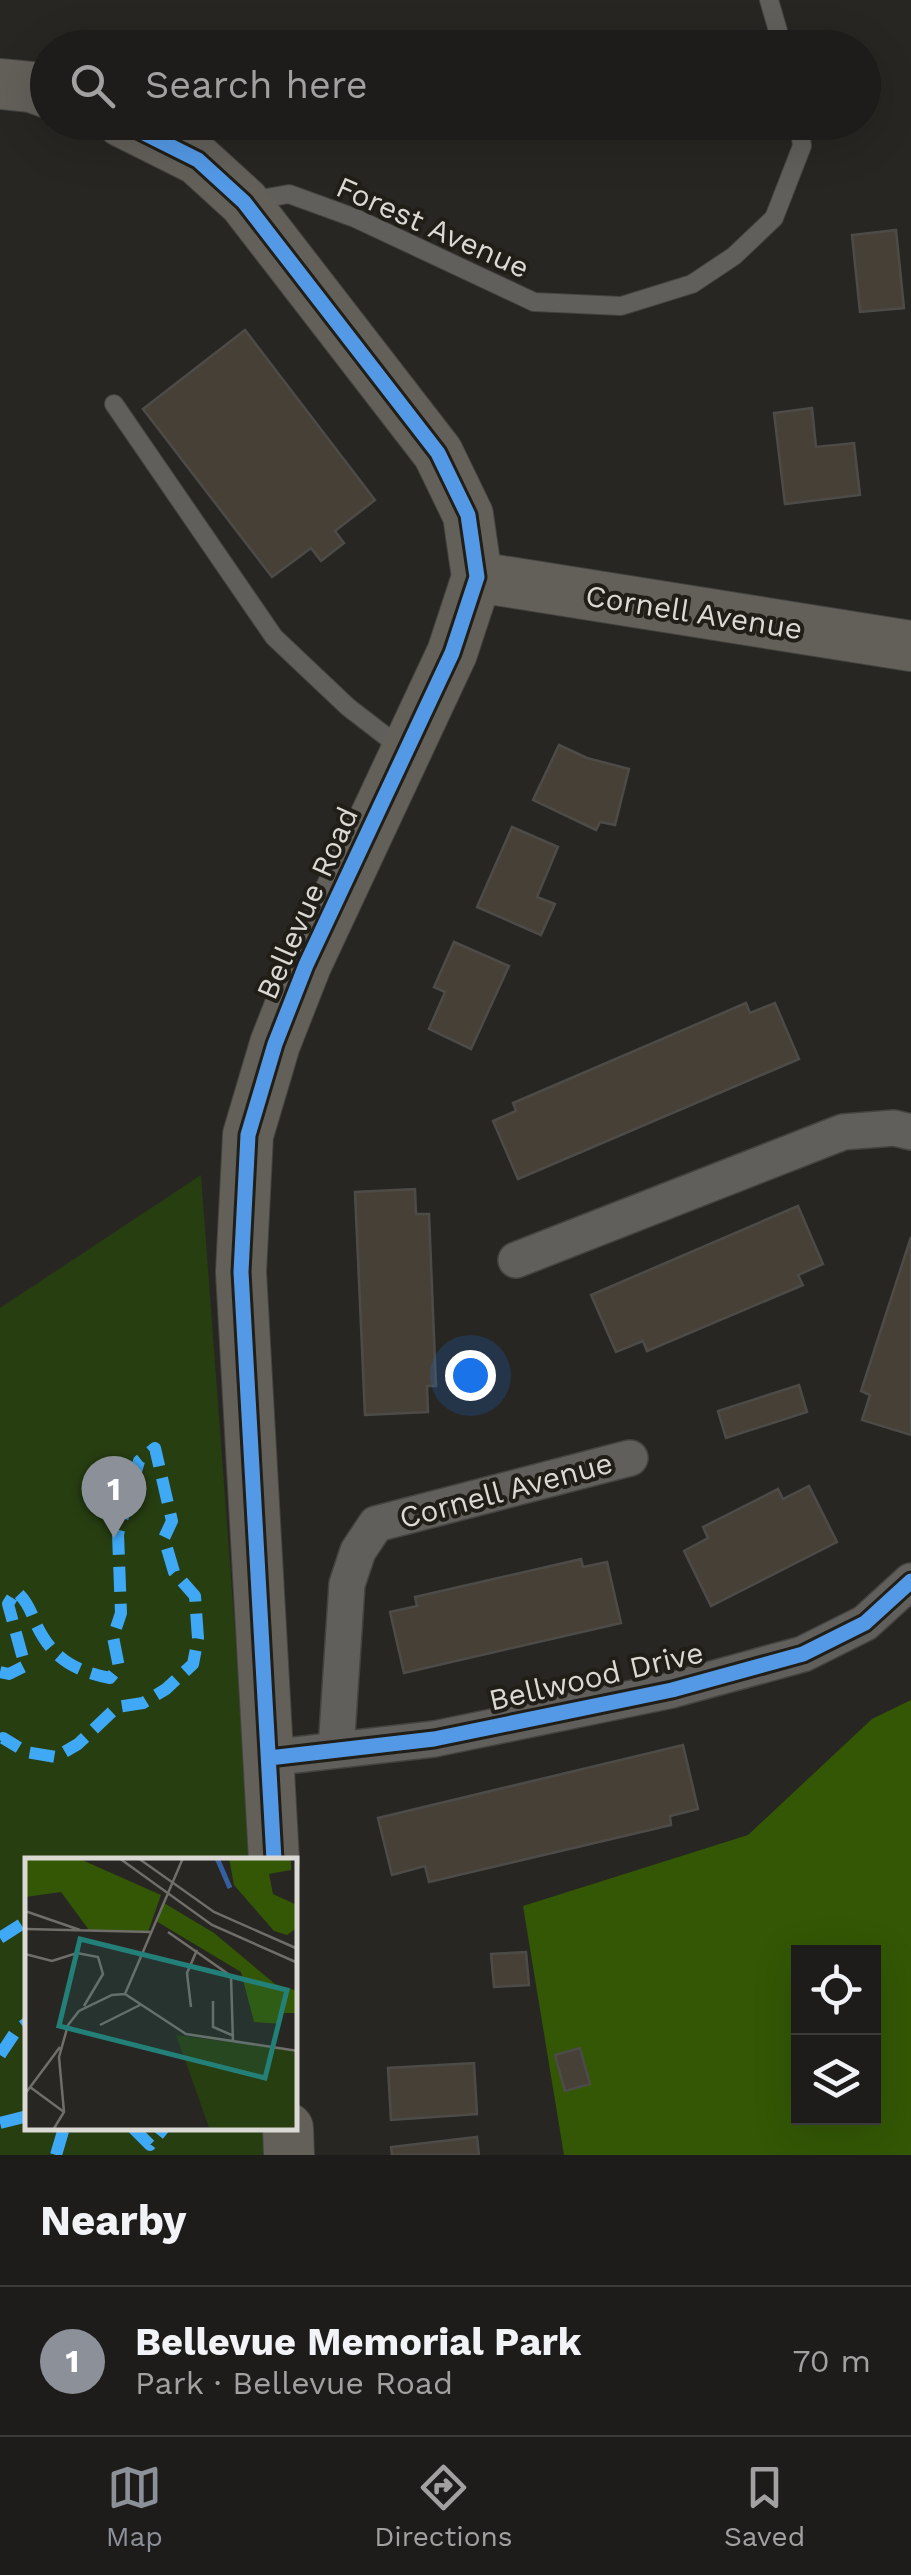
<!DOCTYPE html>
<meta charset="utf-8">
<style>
body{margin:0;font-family:"Work Sans",sans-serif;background:#262523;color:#f1f3f6}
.controls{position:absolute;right:30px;bottom:30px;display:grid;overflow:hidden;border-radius:0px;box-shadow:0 10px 40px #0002}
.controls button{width:90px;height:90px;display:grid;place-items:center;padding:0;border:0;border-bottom:2px solid #3c3a39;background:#1e1c1a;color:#f1f3f6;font:50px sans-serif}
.you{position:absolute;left:470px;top:1375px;width:35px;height:35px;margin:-25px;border:8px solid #fff;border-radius:50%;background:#1a73e8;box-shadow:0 0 0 15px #1a73e833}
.badge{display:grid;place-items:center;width:65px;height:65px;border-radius:50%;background:#8c9099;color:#fff;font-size:32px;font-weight:700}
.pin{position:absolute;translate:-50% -82px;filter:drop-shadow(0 2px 5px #0008)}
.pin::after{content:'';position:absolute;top:52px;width:35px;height:30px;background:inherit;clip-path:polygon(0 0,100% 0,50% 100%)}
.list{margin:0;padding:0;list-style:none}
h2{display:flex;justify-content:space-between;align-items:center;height:130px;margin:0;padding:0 40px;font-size:42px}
h2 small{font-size:32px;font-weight:400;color:#a1a1a2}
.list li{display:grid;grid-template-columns:65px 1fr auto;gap:30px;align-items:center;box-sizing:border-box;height:150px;padding:0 40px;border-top:2px solid #3c3a39}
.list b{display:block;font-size:38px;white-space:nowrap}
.list p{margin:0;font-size:32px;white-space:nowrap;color:#a1a1a2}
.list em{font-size:32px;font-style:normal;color:#a1a1a2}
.icon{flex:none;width:55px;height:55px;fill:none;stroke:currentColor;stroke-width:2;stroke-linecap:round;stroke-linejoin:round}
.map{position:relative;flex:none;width:911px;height:2155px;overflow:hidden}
.search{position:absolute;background:#1e1c1a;box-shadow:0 10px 40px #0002;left:30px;right:30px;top:30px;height:110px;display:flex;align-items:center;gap:25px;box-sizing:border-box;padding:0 35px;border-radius:55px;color:#a1a1a2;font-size:38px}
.sheet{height:280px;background:#1e1c1a}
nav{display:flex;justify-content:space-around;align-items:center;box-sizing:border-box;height:140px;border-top:2px solid #3c3a39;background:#1e1c1a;font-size:28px;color:#a1a1a2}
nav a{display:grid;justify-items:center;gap:5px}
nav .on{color:#8c9099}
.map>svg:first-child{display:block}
.green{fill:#273e11}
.forest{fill:#335705;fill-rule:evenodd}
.building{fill:#474037;stroke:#4d4b48;stroke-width:2.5}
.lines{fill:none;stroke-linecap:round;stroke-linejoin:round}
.lane-casing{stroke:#444340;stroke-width:20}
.street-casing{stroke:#444340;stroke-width:38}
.secondary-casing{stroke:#444340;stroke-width:52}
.lane{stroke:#605f5c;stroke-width:18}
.street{stroke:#605f5c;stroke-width:35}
.secondary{stroke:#63605a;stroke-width:50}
.quiet{stroke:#3fa9f5;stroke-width:12;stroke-dasharray:25 12;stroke-linecap:butt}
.cycleway-casing{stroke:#201e16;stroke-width:21}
.cycleway{stroke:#5399e6;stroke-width:15}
.labels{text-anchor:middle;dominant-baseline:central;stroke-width:8;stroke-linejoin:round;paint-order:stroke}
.street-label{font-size:30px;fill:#dad9d4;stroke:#201e16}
.inset-river{fill:none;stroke:#355f9f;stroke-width:5}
.inset-road{fill:none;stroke:#6f6e69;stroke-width:2.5}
.view{fill:#238078;fill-opacity:0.15;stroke:#238078;stroke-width:5}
.inset-edge{fill:none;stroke:#dad9d4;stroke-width:5}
</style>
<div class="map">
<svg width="911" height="2155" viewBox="0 0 911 2155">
<rect width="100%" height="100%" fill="#282622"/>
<!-- green -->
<path class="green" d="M201,1175L252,1860H28V2128H268L270,2155H0V1308Z"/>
<!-- forest -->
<path class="forest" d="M911,1700V2155H564L523,1906L748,1835L872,1719ZM798,1952H874V2118H798Z"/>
<!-- building -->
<path class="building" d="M896,230L904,308L860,312L852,235Z
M245,330L375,500L335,531L344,543L321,561L311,548L272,577L143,409Z
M812,408L816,447L854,443L860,495L785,504L774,413Z
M559,745L587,758L629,769L615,825L600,822L596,830L533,800Z
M512,827L558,847L537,897L555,904L541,935L477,907Z
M454,942L509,966L471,1049L429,1029L445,992L434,987Z
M746,1003L750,1013L775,1003L799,1059L518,1179L493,1121L516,1111L513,1103Z
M415,1189L416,1214H429L436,1386H427L428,1412L365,1415L355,1192Z
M798,1206L823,1264L798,1275L803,1285L647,1351L643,1341L616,1352L591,1295Z
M911,1237V1435L862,1420L870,1395L861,1391Z
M799,1385L807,1412L726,1438L718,1411Z
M809,1486L837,1542L711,1606L684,1551L708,1538L703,1527L778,1489L783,1499Z
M581,1559L583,1567L607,1562L621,1623L404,1673L390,1612L417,1606L415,1597Z
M683,1745L698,1809L670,1816L671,1825L429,1882L425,1866L392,1875L378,1818Z
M526,1952L529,1985L494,1987L491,1954Z
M580,2048L590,2084L565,2091L555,2055Z
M474,2063L477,2114L391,2120L388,2068Z
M477,2137L479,2155H392L391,2147Z"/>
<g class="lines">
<!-- lane casing -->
<g class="lane-casing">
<path id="lane" d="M769,0L783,48
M250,201L289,194L355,218L534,302L621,306L692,284L734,256L774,218L802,146L799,122
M114,404L274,637L348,707L405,751"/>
</g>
<!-- street casing -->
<g class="street-casing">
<path id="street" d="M516,1260L843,1132L894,1128L911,1132
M336,1750L347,1584L358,1551L376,1524L630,1458
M269,1758L434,1739L672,1690L803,1654L865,1623L911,1581"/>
</g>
<!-- secondary casing -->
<g class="secondary-casing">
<path id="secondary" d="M0,84L31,87L48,93
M122,122L198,160L244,202L438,453L468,515L477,577L452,653L306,965L275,1044L248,1135L241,1272L274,1860
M477,577L911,646
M288,2128L289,2155"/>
</g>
<!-- lane -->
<use href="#lane" class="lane"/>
<!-- street -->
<use href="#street" class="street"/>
<!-- secondary -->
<use href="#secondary" class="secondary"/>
<!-- quiet -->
<path class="quiet" d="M0,1672L9,1674L25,1666L8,1604L16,1591C28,1602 30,1610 36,1624C52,1658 74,1671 110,1678L119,1667L113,1637L121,1613L118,1534L139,1461L155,1448L172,1521L164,1538L174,1572L195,1596L198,1638L193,1664L166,1689L143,1703L117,1707L78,1744L56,1757L26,1752L3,1738L0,1740
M0,1938L28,1920
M0,2055L16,2031L28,2022
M0,2123L28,2116
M133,2128L150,2145L164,2128
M56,2155L64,2128"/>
<!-- cycleway casing -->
<g class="cycleway-casing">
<path id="cycleway" d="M122,122L198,160L244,202L438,453L468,515L477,577L452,653L306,965L275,1044L248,1135L241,1272L274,1860
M269,1758L434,1739L672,1690L803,1654L865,1623L911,1581"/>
</g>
<!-- cycleway -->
<use href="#cycleway" class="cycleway"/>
</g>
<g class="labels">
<!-- street labels -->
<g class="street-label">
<text transform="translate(433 227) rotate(24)">Forest Avenue</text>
<text transform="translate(694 612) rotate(9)">Cornell Avenue</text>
<text transform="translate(307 903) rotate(-66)">Bellevue Road</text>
<text transform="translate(506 1490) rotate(-15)">Cornell Avenue</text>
<text transform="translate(596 1676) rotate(-13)">Bellwood Drive</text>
</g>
</g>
<!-- overview -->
<g transform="translate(25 1858)">
<rect width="272" height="272" fill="#282622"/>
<path d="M151,177L272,193V272H185Z" fill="#273e11"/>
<path d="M0,0L57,2L136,37L123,74L64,72L36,34L0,39ZM204,0H266V12L244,16L248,36L272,47V70L262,77L249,73L209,27ZM139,45L189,75L250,126L272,133V155H257L256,166L229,164L216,114L131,63Z" fill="#335705"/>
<path class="inset-river" d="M192,0L205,30"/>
<path class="inset-road" d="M94,0L187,67L273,105M113,0L189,54L273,91M0,53L55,72M0,71L126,74M143,74L206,118L208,184M0,96L27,103L52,95L73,99L78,116L59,148M100,136L158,0M188,143V169L209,178M166,149L162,115L172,92M75,167L115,147M5,229L39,254M0,236L35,189M28,272L39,254L34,199L43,167L54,153L87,137L100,136L161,176L273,193"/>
<path class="view" d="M55,81L262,132L240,220L34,168Z"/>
<rect width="272" height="272" class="inset-edge"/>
</g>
</svg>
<div class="controls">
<button><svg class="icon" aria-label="locate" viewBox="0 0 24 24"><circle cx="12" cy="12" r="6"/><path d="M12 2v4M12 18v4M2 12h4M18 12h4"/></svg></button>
<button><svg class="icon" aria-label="layers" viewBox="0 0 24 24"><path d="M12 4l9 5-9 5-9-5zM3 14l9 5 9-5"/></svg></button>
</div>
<div class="you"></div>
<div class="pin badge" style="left:114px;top:1538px">1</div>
<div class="search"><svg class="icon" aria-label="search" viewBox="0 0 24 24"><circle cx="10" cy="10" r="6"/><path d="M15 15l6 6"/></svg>Search here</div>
</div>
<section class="sheet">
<h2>Nearby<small></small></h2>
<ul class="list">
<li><span class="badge">1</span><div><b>Bellevue Memorial Park</b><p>Park · Bellevue Road</p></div><em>70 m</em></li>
</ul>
</section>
<nav>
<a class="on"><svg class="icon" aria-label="map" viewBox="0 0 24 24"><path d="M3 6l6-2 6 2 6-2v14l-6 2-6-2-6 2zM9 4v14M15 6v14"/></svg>Map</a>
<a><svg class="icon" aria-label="directions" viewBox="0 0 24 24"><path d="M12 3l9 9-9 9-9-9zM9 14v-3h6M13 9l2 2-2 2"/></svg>Directions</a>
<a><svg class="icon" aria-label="saved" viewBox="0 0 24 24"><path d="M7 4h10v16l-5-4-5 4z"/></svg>Saved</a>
</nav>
